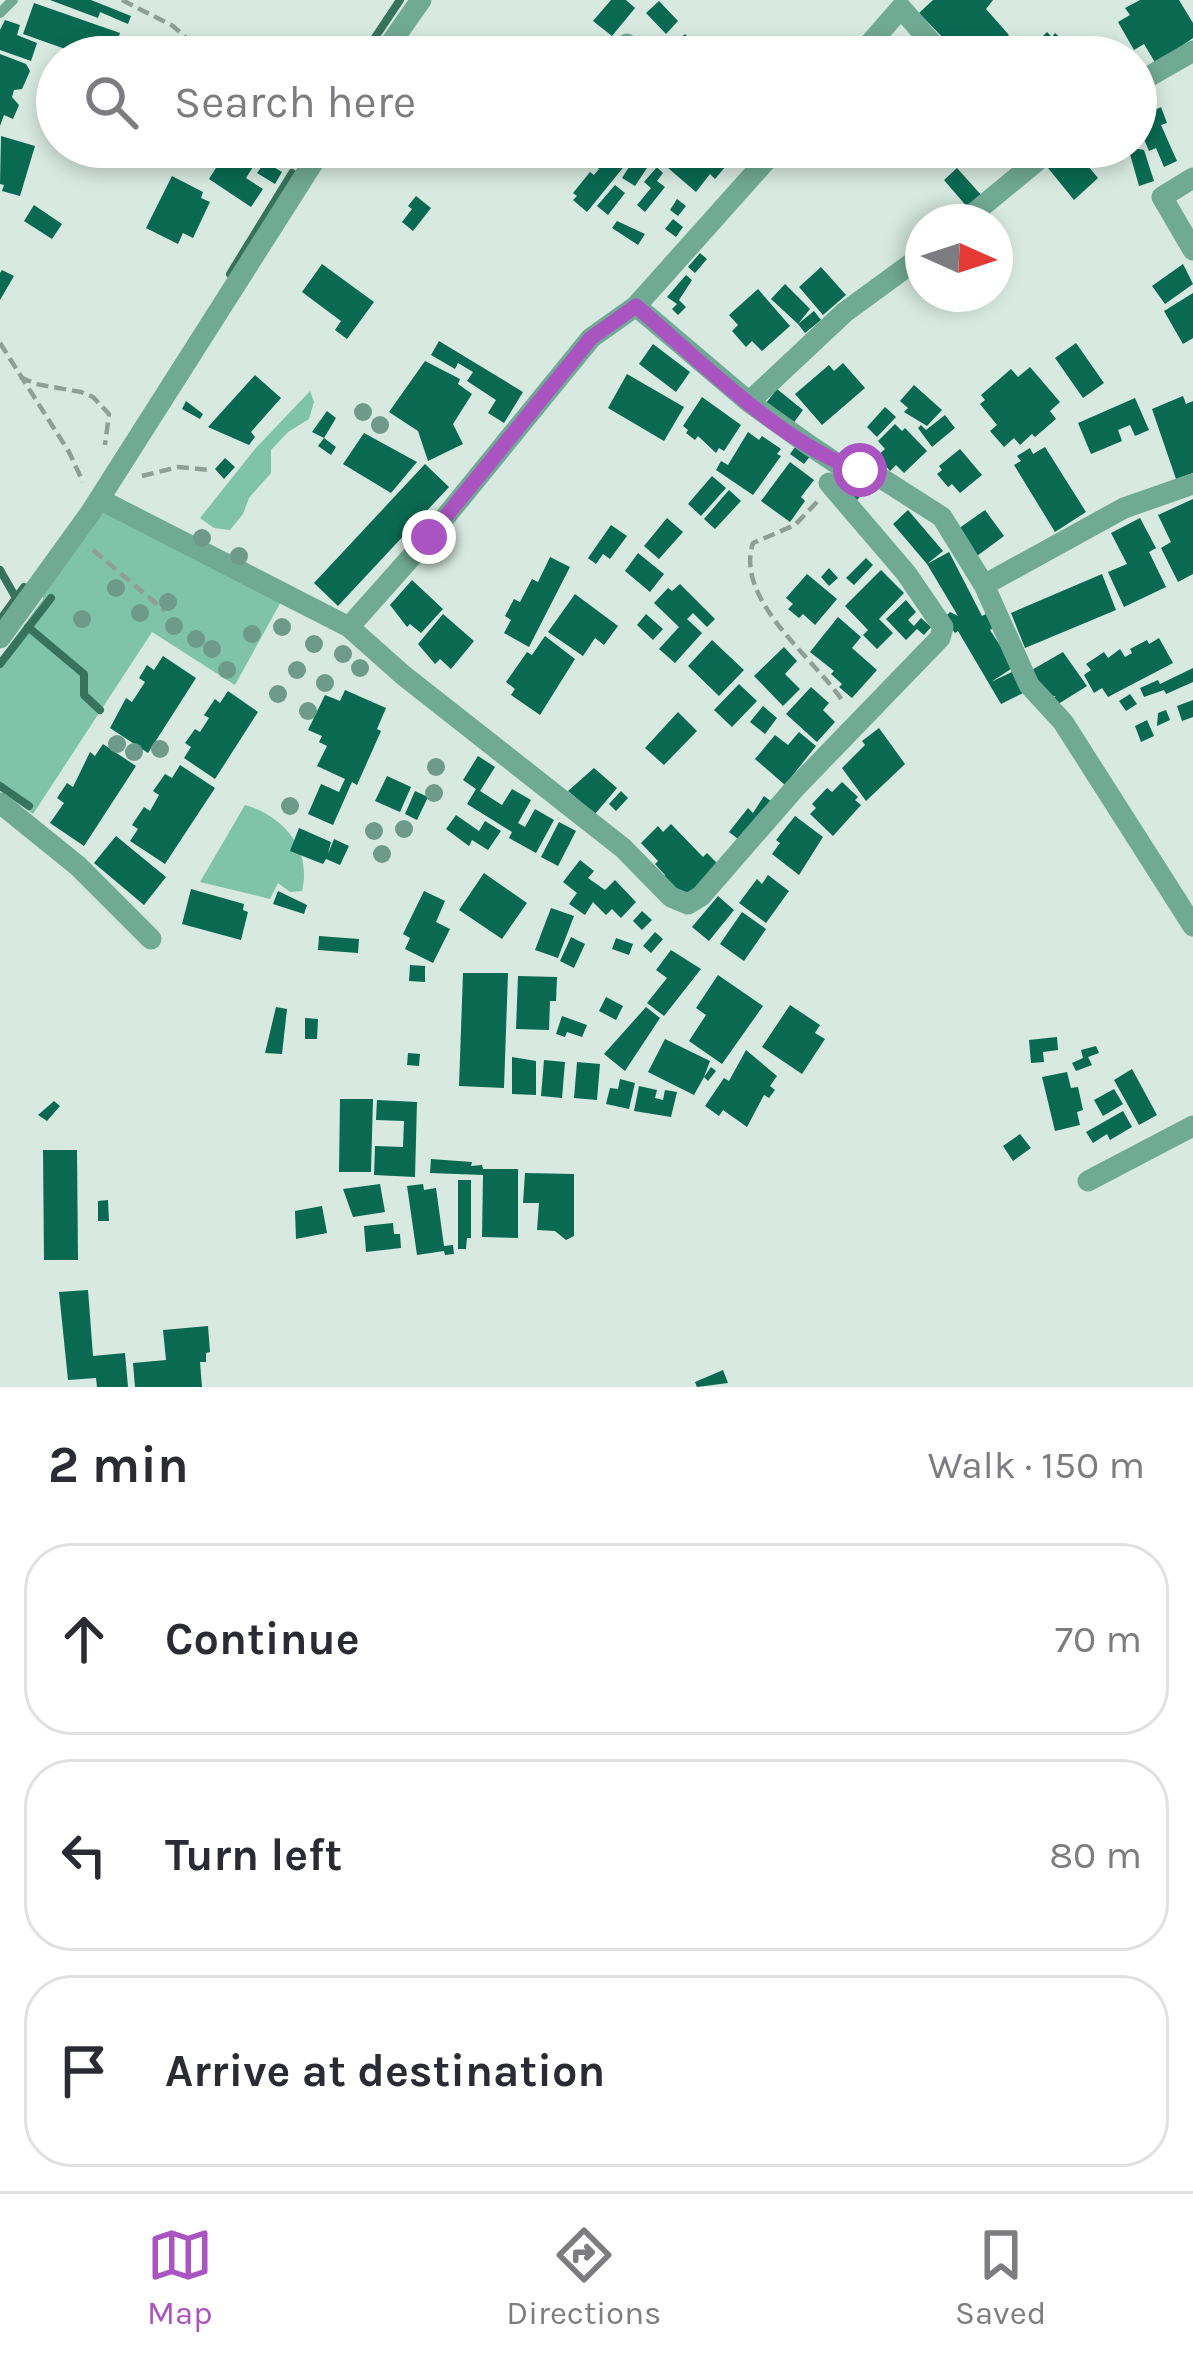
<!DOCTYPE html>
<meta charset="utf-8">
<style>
body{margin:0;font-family:Karla,sans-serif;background:#f2f2f3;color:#2b2b33}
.compass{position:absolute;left:905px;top:204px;width:108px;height:108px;border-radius:50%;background:#fff;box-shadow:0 6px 18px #0003;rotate:93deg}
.stop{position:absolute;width:36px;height:36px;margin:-27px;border:9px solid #aa54c2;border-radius:50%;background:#fff}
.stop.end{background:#aa54c2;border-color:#fff;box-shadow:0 3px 12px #0008}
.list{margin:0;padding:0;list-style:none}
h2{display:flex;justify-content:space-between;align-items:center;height:156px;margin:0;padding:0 48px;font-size:51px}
h2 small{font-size:39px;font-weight:400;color:#7c7c81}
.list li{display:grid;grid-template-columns:78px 1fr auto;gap:36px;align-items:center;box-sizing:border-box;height:192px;margin:0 24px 24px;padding:0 24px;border:3px solid #e1e1e2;border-radius:48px}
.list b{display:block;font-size:45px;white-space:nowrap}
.list em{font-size:39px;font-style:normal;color:#7c7c81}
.icon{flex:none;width:66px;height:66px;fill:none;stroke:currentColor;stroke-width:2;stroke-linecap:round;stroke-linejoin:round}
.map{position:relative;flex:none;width:1193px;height:1387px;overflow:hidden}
.search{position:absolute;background:#fff;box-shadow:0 6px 18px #0003;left:36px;right:36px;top:36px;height:132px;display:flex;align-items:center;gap:30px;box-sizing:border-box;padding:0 42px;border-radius:66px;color:#7c7c81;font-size:45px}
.sheet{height:804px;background:#fff}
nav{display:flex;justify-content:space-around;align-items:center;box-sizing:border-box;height:168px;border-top:3px solid #e1e1e2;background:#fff;font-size:33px;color:#7c7c81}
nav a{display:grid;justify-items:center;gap:6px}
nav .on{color:#aa54c2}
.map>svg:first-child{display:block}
.green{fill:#7ec3aa}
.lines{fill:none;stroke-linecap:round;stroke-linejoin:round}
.stream{stroke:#37725e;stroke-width:8}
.building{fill:#096a51}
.path{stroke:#909e98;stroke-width:4.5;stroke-dasharray:12 6;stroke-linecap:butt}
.lane{stroke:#71aa94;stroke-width:10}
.street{stroke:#71aa94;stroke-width:21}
.tree{fill:#6e9a8b}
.route{stroke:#aa54c2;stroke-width:15}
</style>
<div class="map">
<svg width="1193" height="1387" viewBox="0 0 1193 1387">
<rect width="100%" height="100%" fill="#d7e9e1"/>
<!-- green -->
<path class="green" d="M310,391L314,402L309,419L288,432L271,450V473L249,498L243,514L230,530L214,528L200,518L255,449Z
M105,512L283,598L235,685L152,632L33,814L0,790V658L43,599V587L95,518Z
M245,805C284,816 312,850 302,891L290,892L278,883L270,899L200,882Z"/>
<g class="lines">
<!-- stream -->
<path class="stream" d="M362,57L400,0
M298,163L308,147
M230,274L292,173
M0,570L16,598
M0,620L24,587
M28,627L84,674V695L100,710
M0,664L51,598
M0,786L29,806"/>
</g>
<!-- building -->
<path class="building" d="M50,0H91L131,16L128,24L100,12L98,18Z
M611,0H626L635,8L612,36L593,21Z
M933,0H993L986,9L1009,35L984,57H950L942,48L948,43L919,13Z
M1140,0H1179L1193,23V38L1156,64L1144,44L1134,50L1118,22L1130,15L1125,8Z
M659,1L678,21L666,34L646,13Z
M34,3L120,33L112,57H88L23,34Z
M5,20L20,25L17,35L37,43L31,61L0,50V30Z
M1047,32L1052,37L1055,33L1074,50L1067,57H1055L1043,47L1045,44L1040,39Z
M685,34L695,44L682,57H660Z
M411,42L429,57H399Z
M0,54L26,64L30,71L22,89L14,90L12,97L19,105L13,119L4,115L0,126Z
M1136,92L1140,103L1153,98L1157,109L1161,107L1167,123L1161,125L1177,161L1164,167L1156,148L1149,151L1141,132L1136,134Z
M1,136L35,146L20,196L2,191L4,185L0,184Z
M229,147H239L258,159L246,178L263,189L251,207L209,179Z
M612,147H628L635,153L587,212L573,200L577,196L573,193L590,172L594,175L599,169L596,166Z
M678,147H717L731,160L715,179L710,174L696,192L668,168L682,150Z
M922,147H965L944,165L934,153L926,160L918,151Z
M1128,147L1144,150L1154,181L1139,186Z
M1073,148L1098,178L1074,200L1048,168Z
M636,156L649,165L635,186L622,178Z
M265,162L282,172L275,184L257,173Z
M657,167L663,173L657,181L665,187L645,212L637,205L651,188L644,182Z
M957,168L982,196L968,208L944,180Z
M172,176L203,192L201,198L210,202L193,238L183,233L178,244L146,228Z
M615,185L625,193L608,215L597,206Z
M416,196L431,208L413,231L402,222L412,209L408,206Z
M677,199L686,206L678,216L670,210Z
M34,205L62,224L52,239L24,221Z
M673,219L683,227L676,237L665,229Z
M617,221L645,234L638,245L612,228Z
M700,253L707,259L695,273L688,267Z
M322,264L374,302L347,339L335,330L341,321L302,292Z
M1183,264L1193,284L1165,304L1152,286Z
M821,267L846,295L823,315L799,287Z
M2,270L14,276L0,300V273Z
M686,275L692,280L679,300L686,307L678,315L672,309L677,304L667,297Z
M785,284L810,309L798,324L771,299Z
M758,289L790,326L762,351L752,341L746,347L732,331L738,325L729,315Z
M1193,293V338L1183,344L1164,311Z
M814,311L821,320L805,333L798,324Z
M439,341L523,392L504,423L488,413L496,400L467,381L473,372L458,363L455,369L431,355Z
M1076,343L1104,383L1083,398L1055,358Z
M653,344L690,372L676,392L639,364Z
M425,361L460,379L458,384L472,394L453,424L463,444L428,461L418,431L389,412Z
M843,363L865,388L822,425L795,394L829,365L834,371Z
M1030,367L1060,402L1050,411L1056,419L1035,437L1032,434L1020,445L1014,438L1004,447L990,431L997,425L980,404L985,400L981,395L1011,369L1018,377Z
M627,374L684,407L664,441L608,408Z
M255,375L281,398L251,432L255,437L249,445L208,427Z
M914,385L942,410L927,426L904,412L908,408L900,401Z
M777,389L803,410L792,425L766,403Z
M1183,396L1186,404L1193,401V473L1176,479L1152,409Z
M702,397L741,425L724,451L719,448L716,453L698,436L695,440L686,433L688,430L683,426Z
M1135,398L1149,430L1135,436L1130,425L1118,430L1122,441L1091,454L1078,423Z
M186,401L203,414L200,419L182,409Z
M885,407L896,417L877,437L867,427Z
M327,411L336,418L324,438L336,447L331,455L318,446L324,438L312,432Z
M945,415L955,428L932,447L918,428L921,425L926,430Z
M895,424L902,431L905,428L927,451L904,473L896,465L890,471L877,456L885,449L878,441Z
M748,432L759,440L762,436L781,449L777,454L781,456L753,495L716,470L721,461L728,465Z
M364,433L417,462L391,493L343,464Z
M796,446L811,455L804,464L790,454Z
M1045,447L1086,512L1055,532L1014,465L1021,461L1017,456L1030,448L1033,454Z
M960,449L982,475L960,493L952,484L948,487L937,474L942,470L939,466Z
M225,458L235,467L224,479L215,469Z
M790,462L814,480L801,497L805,501L790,522L761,501Z
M425,464L449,487L338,606L314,583Z
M712,476L726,488L701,516L688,504Z
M855,479L867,489L857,500L846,489Z
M729,490L741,501L715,529L704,519Z
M1193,499V574L1178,582L1161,548L1171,542L1158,515Z
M908,510L943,551L927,564L893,524Z
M985,510L1004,536L977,556L958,529Z
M667,518L683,532L659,559L644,546Z
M1140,518L1156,548L1149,552L1166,587L1124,607L1108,572L1127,564L1111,533Z
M611,525L627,536L610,559L603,554L596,564L588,558Z
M949,552L982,616L988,613L996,626L990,630L1014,667L991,682L1014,671L1025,692L1001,704L958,631L955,633L944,618L950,612L958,616L927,564Z
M638,553L664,574L650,592L625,571Z
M550,557L570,567L529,647L504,633L511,620L505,616L514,599L520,602L532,579L538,582Z
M866,558L873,565L854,585L846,578Z
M829,568L838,578L829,586L821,577Z
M881,570L904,593L879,619L893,633L877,649L863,635L868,630L845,606Z
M807,574L837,599L815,625L803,614L799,618L788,609L793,604L786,598Z
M1102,574L1116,610L1025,648L1011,613Z
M412,580L443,609L421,633L410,624L407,627L390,605Z
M680,584L715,619L707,627L693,613L687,619L702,633L675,663L659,649L679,627L654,603L668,588L672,591Z
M575,594L618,626L604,645L595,638L583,656L548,632Z
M906,600L916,612L908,620L914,626L921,618L931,627L924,635L917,629L906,640L886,619Z
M443,614L474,641L451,669L440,659L435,664L418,644Z
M646,614L663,629L653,640L637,625Z
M838,617L861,637L852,648L877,670L852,698L839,687L842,684L831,674L834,671L810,652Z
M545,636L575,659L540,715L511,695L515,689L506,682L527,652L532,655Z
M1159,638L1173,663L1108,697L1102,688L1094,693L1084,675L1091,670L1086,664L1104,652L1108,658L1120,649L1125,657L1132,653L1130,649L1147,640L1149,644Z
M712,640L744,670L719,696L688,666Z
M784,647L797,661L785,674L800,689L783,706L754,676Z
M1063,652L1087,686L1055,706L1050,700L1056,696L1047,697L1030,671Z
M163,656L196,678L148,753L110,728L126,698L132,702L145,682L139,678L147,665L154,670Z
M1193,668V682L1166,694L1164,690L1144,697L1140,688L1158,680L1160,684Z
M739,684L757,701L732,727L714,710Z
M811,687L829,703L823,710L835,722L817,742L786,714Z
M345,690L386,708L377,729L381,731L357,785L352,782L333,825L308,814L321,784L339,792L345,779L317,766L327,746L319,742L322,736L308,730L325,695L340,701Z
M228,691L258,712L215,779L184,758L191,747L185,743L195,729L200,732L209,718L204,715L215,699L220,703Z
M1130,694L1137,704L1126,711L1119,701Z
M1193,700V717L1182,721L1177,706Z
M763,706L777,718L765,734L750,722Z
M1166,710L1170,720L1157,726L1158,713Z
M678,712L697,731L664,765L645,748Z
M1147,720L1154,736L1141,742L1135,726Z
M879,728L905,764L866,801L842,768L865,745L862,741Z
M799,732L816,746L785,785L755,759L775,735L788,745Z
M103,744L136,766L84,846L50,823L64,803L57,798L67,783L73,787L90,752L95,756Z
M478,756L495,767L480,791L502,805L512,789L531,800L518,823L525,827L535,809L554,820L536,853L509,838L512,832L467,804L476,789L463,780Z
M180,765L215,788L165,864L130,841L138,829L132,825L144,807L150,811L159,795L153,791L165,774L172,778Z
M594,768L617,788L595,814L568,791Z
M387,776L411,787L400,812L375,801Z
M842,782L858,797L855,800L861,805L833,836L810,814L816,808L812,804L827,788L832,792Z
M415,791L428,797L417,820L405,814Z
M621,791L628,798L616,811L609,804Z
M764,796L772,802L742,842L729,832L748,808L753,813Z
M456,815L479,831L485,821L501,831L488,850L472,840L469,846L446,829Z
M795,816L823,837L799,875L772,854L780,843L776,840Z
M559,822L576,831L558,866L541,857Z
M671,824L703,857L707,853L720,866L685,901L663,878L665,875L655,864L658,861L641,843L658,826L663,832Z
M299,828L331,842L328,854L334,839L349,846L340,865L326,859L323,864L290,851Z
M116,836L166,877L144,905L94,863Z
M580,860L594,871L588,878L605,890L615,880L636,902L621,918L612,909L606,915L593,902L585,915L569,904L577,893L563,882Z
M484,873L527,903L502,939L459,910Z
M768,875L789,891L766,923L739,903L757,879L762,884Z
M191,889L244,904L243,910L248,912L241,940L182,924Z
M278,891L307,905L304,914L273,904Z
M424,891L445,901L436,922L450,929L433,963L405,949L410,938L403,934Z
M718,896L734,910L709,941L692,927Z
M551,908L574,916L558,958L535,950Z
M642,911L652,920L642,930L633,921Z
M742,912L766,929L744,961L720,944Z
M655,932L663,939L651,953L643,946Z
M319,936L359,939L358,953L318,950Z
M571,937L585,944L574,968L560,961Z
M616,938L633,944L629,955L612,949Z
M671,950L701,969L664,1016L647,1003L667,978L656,970Z
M410,965L425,966V982L409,981Z
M463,973H508L504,1088L459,1086Z
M718,975L763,1006L722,1064L689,1041L706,1015L696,1008Z
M518,976L557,977L556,1001H550L549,1030L516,1029Z
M606,997L623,1006L616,1020L599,1011Z
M790,1005L820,1025L815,1033L825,1039L802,1074L762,1047Z
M276,1007L287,1009L282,1054L265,1053Z
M646,1007L660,1018L625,1071L604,1054Z
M562,1016L587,1025L582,1037L567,1032L565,1037L556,1034Z
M305,1018L318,1019L317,1039H305Z
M1057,1037L1058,1050L1043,1052L1044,1062L1031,1063L1029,1040Z
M665,1039L710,1061L704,1077L711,1067L716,1071L708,1081L704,1077L694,1095L648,1072Z
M1096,1046L1099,1053L1088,1057L1092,1065L1076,1071L1072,1063L1083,1058L1081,1050Z
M746,1050L777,1076L770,1086L775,1090L769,1098L764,1095L747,1127L723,1110L719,1116L705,1106L724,1078L729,1081Z
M408,1053L420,1054L419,1066L407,1065Z
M512,1057L536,1061V1095L512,1094Z
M544,1060L565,1062L562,1098L541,1096Z
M577,1062L600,1064L597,1100L574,1098Z
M1132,1069L1157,1115L1139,1125L1114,1080Z
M1067,1072L1071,1088L1078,1087L1083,1110L1077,1112L1080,1125L1055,1131L1042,1077Z
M620,1079L635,1083L629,1109L606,1104L610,1088L618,1089Z
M639,1086L657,1090L655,1098L663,1100L665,1090L677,1092L671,1117L634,1111Z
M1114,1089L1123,1104L1103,1116L1094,1100Z
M340,1099H373L371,1172H339Z
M377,1100L417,1102L415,1177L374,1175L375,1146L403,1147L404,1121L376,1120Z
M54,1101L60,1106L47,1121L38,1115Z
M1123,1111L1132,1127L1110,1140L1107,1134L1093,1143L1086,1132Z
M1020,1134L1031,1148L1013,1161L1003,1146Z
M43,1150H77L78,1260H44Z
M431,1159L472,1162L471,1166L482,1165L483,1169H518V1238L482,1237L483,1175L430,1173Z
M525,1173L574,1174V1236L566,1240L555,1231L537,1230L539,1203H523Z
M458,1180H471V1238H467L466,1249H458Z
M380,1184L385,1212L353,1217L343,1189Z
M423,1184L424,1190L436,1188L444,1246L453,1245L454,1254L445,1255L444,1251L417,1255L407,1186Z
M108,1200L109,1221H98V1201Z
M322,1206L327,1233L296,1239L295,1211Z
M393,1223L394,1234H400L401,1248L366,1252L364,1226Z
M88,1290L93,1356L125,1353L128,1387H97L96,1378L68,1380L59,1292Z
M208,1326L210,1352L206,1353V1362H200L202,1387H135L133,1363L166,1360L163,1330Z
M723,1370L728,1383L697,1387L695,1382Z"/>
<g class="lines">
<!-- path -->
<path class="path" d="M122,0L173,26L207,57
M259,147L285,163
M0,343L69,452L83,482
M20,377L36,384L81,392L93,397L109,414L105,445
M142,476L178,467L210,470
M817,502L795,525L753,543C734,601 815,658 844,703
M93,550L165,611"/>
<!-- lane -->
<path class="lane" d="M0,13L13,0"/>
<!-- street -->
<path class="street" d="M627,44L641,57
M381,57L421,0
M858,57L901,8L944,57
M1136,84L1193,51
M738,147L760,167
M1193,178L1162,197L1193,250
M963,222L1054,147
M636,306L749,402L809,445L836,463L881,478L942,517L984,585L1029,685L1063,722L1193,926
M749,402L845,312L923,255
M99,499L349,627L403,675L623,848L671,897L688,904L701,896L795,788L940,638L943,627L906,573L829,483
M984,585L1124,508L1193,484
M349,627L429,537L591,338L636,306L778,147
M0,638L91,512L323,147
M0,803L78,866L151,939
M1088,1181L1193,1126"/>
</g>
<!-- trees -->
<g class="tree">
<circle cx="363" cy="412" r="9"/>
<circle cx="380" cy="425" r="9"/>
<circle cx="202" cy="538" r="9"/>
<circle cx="239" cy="556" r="9"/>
<circle cx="116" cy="588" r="9"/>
<circle cx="168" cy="602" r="9"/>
<circle cx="140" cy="613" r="9"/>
<circle cx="82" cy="619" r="9"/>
<circle cx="174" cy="626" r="9"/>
<circle cx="282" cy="627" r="9"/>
<circle cx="252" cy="634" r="9"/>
<circle cx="196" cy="639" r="9"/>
<circle cx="314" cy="644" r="9"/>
<circle cx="212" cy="649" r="9"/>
<circle cx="343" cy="654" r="9"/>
<circle cx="360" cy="668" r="9"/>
<circle cx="227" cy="670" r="9"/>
<circle cx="297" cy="670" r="9"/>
<circle cx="325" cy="683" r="9"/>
<circle cx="278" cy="694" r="9"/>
<circle cx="308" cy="711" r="9"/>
<circle cx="117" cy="744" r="9"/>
<circle cx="160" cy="749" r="9"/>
<circle cx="134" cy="752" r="9"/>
<circle cx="436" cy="767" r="9"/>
<circle cx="434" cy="793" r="9"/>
<circle cx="290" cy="806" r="9"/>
<circle cx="404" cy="829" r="9"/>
<circle cx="374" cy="831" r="9"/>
<circle cx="382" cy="854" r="9"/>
</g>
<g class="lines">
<!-- route -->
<path class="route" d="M429,537L591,338L636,306C696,357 786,448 860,470"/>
</g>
</svg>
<svg class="compass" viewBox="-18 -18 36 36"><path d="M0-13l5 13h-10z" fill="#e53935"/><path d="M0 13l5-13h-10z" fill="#7c7c81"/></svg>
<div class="stop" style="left:860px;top:470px"></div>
<div class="stop end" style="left:429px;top:537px"></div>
<div class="search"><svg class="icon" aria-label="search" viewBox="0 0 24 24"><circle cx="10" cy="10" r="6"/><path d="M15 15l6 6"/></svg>Search here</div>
</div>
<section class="sheet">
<h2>2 min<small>Walk · 150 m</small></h2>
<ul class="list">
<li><svg class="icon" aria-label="ahead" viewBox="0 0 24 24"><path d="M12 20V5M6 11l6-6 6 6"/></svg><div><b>Continue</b></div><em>70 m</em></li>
<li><svg class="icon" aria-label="left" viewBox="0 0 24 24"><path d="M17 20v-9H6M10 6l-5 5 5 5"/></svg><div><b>Turn left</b></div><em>80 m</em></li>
<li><svg class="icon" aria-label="arrive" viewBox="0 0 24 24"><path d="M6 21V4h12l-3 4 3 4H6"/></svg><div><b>Arrive at destination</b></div></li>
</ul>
</section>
<nav>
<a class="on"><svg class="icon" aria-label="map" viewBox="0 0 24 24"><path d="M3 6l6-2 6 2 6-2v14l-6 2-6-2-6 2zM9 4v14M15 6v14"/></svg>Map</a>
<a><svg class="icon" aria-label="directions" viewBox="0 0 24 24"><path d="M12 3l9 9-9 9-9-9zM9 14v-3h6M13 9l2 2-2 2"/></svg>Directions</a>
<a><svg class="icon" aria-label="saved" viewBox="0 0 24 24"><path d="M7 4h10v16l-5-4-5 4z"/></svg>Saved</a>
</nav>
